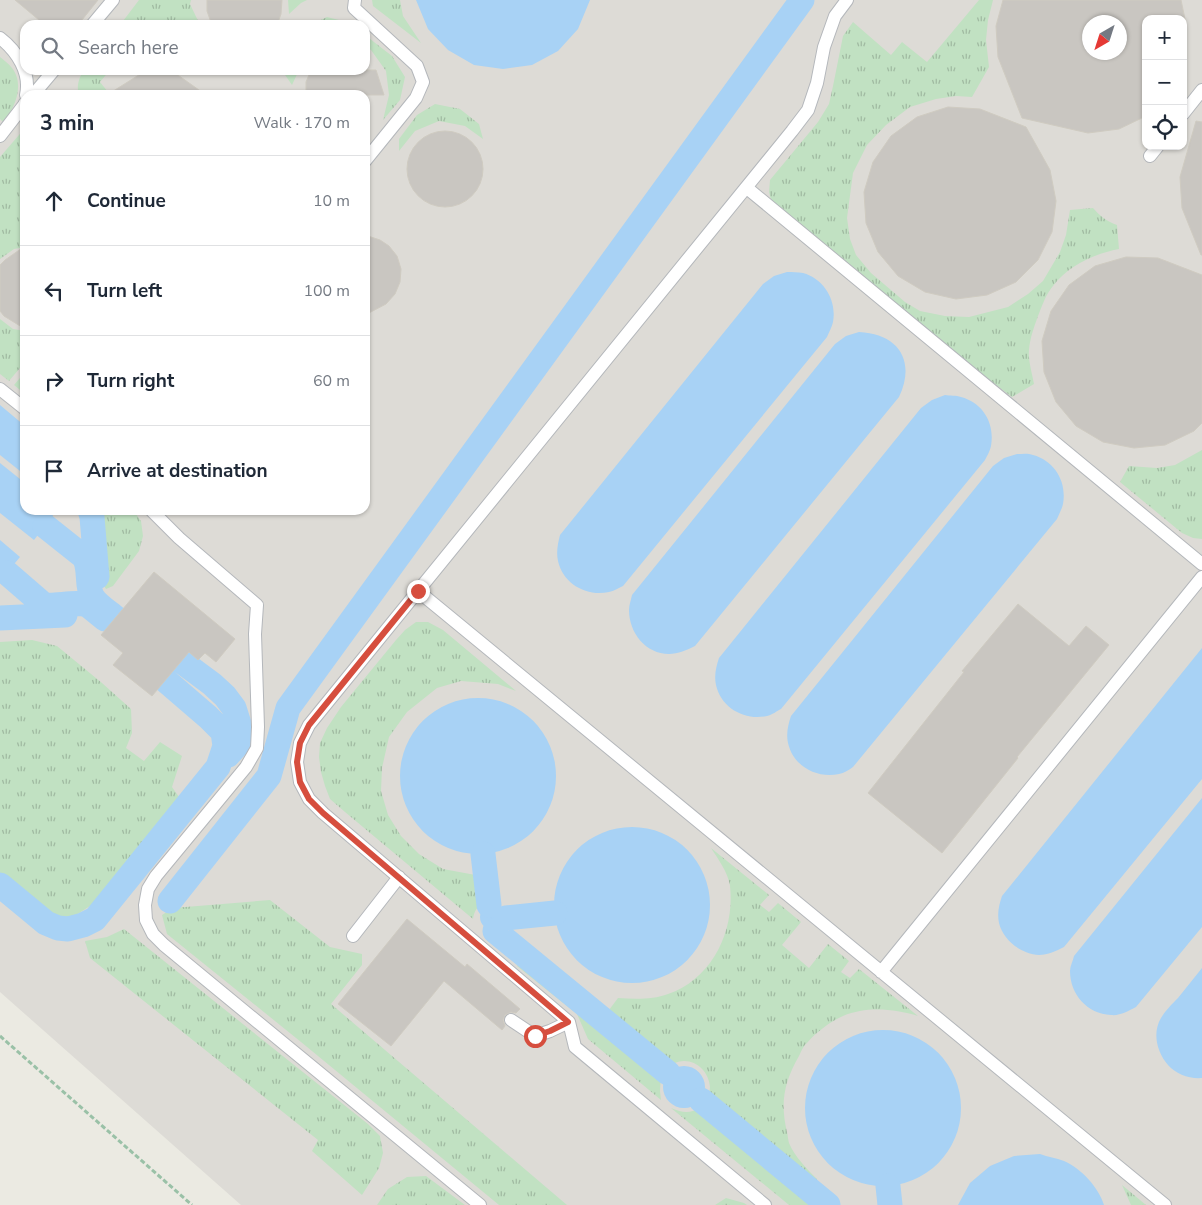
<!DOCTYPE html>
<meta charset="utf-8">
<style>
body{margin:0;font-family:"Nunito Sans",sans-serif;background:#f6f6f7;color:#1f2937}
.controls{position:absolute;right:15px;top:15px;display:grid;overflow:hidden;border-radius:10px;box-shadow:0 1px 4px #0004}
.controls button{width:45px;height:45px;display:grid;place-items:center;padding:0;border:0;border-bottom:1px solid #e0e1e3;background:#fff;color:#1f2937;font:25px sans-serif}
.compass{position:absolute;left:1082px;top:15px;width:45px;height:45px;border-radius:50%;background:#fff;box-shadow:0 1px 4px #0004;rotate:219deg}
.stop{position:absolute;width:15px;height:15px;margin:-11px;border:4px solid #d64e3e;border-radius:50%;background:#fff}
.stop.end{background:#d64e3e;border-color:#fff;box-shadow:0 1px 5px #0008}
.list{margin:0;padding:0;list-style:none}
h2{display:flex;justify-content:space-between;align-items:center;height:65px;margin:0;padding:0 20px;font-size:21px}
h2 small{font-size:16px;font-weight:400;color:#747a83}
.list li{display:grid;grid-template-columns:32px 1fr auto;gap:15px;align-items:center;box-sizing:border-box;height:90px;padding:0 20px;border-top:1px solid #e0e1e3}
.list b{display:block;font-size:19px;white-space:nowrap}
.list em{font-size:16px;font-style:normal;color:#747a83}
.icon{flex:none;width:28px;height:28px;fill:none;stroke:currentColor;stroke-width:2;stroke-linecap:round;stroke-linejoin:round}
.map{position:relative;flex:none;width:1202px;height:1205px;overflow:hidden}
.search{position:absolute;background:#fff;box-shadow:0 1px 4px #0004;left:20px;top:20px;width:350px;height:55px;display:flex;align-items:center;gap:12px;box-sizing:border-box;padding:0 18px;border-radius:15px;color:#747a83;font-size:19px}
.panel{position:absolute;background:#fff;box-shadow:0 1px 4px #0004;left:20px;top:90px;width:350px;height:425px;border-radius:15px}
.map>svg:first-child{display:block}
.industrial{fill:#dddbd6;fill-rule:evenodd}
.grass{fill:url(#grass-tufts)}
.water{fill:#a8d2f5}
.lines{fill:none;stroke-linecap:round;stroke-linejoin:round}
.canal{stroke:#a8d2f5;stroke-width:25}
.building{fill:#c9c6c1;stroke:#cfcbc1;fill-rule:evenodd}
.lane-casing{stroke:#b4b7bb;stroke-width:14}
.path{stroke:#9ac1a7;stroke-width:3;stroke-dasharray:5 2.5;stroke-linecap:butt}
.lane{stroke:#fff;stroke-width:12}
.route{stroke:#d64e3e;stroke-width:6}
</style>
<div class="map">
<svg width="1202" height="1205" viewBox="0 0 1202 1205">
<defs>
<pattern id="grass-tufts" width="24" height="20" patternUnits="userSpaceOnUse" patternTransform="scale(1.25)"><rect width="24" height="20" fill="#c1e1c2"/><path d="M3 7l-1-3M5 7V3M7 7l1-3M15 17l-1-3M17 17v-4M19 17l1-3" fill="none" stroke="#a0baa1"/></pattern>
</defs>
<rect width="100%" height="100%" fill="#ebeae2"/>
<!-- industrial -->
<path class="industrial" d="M0,0H1202V1205H241L0,992ZM1146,19H1183V146H1146ZM1090,22H1120V52H1090ZM25,25H365V70H25ZM25,95H365V510H25Z"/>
<!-- grass -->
<path class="grass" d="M139,0H191L190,4L200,25H120Z
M288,0H307L301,3L289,14Z
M372,0H400L403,16L421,43L373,6Z
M979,0H993L988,20L986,40L989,67L972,97L956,96L936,99L910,107L886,125L867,145L853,173L847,218L850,239L856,255L871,273L905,302L920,311L945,316L969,317L1008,307L1028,294L1043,281L1060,252L1066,235L1070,210L1093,208C1100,216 1106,221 1117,225L1119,249C1094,254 1069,265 1053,286C1046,294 1042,306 1038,316C1034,327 1030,338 1029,350C1028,360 1032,373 1034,384L1012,397L983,375L771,200L769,192L770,180L818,122L829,104L833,86L843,36L853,22L891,55L902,42L927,62Z
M327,17L351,23L353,25H311Z
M365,35L392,56L405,77L400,100L383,120L389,95L386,71L371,50L365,47Z
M0,57C4,60 9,64 12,68C25,84 15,109 3,122L0,119Z
M84,70H110L100,82L108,92V95H79C76,87 79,77 84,70Z
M283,70H299L292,85L283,72Z
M435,104L460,109L479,124L483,139L465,126L439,121L415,131L399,151V139L417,115Z
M25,128V247L14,249L0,259V157Z
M0,319L13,329L25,331V362L9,381L0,374Z
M25,372V394L14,385Z
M1202,450V539L1193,538L1182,533L1120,482L1129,466L1157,468L1175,465Z
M95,510H133L141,521L143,536L139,551L113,586L106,589L103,584L98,530Z
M416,622H428L443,630L516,691L498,684L461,681L437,688L407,712L389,737L382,768L381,791L388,815L401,836L419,854L443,869L481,876L484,901C478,906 474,911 473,919L345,812L330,799L325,786L321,772L319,757L320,743L327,728L341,707L396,640L405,630Z
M32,640L57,646L102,683L131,709L132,733L126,748L144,761L160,742L182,756L172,787L179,797L93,904L73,917H54L38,906L0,875V642Z
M711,848L769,895L760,905L769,912L778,903L801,922L782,945L809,968L828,944L849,961L841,972L850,978L859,969L918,1016C894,1009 867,1006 843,1016C831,1021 815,1033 807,1043C803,1046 801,1052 799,1056C784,1082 780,1103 787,1132C788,1136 788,1140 789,1143C795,1157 807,1169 817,1179L813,1185L707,1098C708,1095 710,1091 710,1087C709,1073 698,1061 684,1061C678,1061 673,1064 668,1066L606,1014L618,998C634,999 652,1000 668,994C712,979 735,931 730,886C728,872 718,859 711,848Z
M270,900L330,947L362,954V965L331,1004L567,1205H499L301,1042L167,934L162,915L173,908Z
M124,929L368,1124L380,1136L383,1153L379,1168L362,1195L312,1151L318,1140L90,958L85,941L107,937Z
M524,958L661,1075L660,1091L661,1100L588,1039L577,1014L517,966Z
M702,1107L816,1202L819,1205H789L671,1108C685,1114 690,1113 702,1107Z
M426,1176L465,1205H377L388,1189L407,1177Z
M1122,1185L1146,1205H1131Z
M726,1198L744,1203L747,1205H715Z"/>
<!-- water -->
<path class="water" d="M416,0H590L578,29L558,51L532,65L503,69L474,65L448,50L428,29Z
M787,272C792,272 798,272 803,273C824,279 837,300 833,322C832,327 829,332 827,337L623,586C618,588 614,591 609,592C587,597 563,584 558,561C556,552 558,543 560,535L763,284L774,276Z
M859,332C899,334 916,361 899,397L695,646C687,650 678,654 669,654C646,654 629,633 629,610C629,605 631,600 632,595L835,344L846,336Z
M945,395C950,396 956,395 961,397C983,403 995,423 991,446C990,451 987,456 985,460L781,709C777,711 772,715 767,716C745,721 721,708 716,685C714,676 716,667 719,658L921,408L932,400Z
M0,405L25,426V475L0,455Z
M1017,454C1022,454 1028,453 1033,455C1055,461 1067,482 1063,504C1062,509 1059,514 1057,519L853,767C849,770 844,773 839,774C817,779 793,766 788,743C786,734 788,725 791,716L993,466L1004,458Z
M0,463L25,483V510H57L34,540L0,513Z
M0,540L20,557L0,581Z
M1202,648V779L1064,947C1056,951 1048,955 1039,955C1021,954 1003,940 999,923C997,913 999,905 1002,896Z
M400 776a78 78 0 1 1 156 0a78 78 0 1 1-156 0Z
M1202,798V927L1136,1007C1128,1011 1120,1016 1111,1015C1087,1014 1070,994 1070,971C1070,966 1073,961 1074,956Z
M554 905a78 78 0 1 1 156 0a78 78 0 1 1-156 0Z
M480 917a13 13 0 1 1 26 0a13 13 0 1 1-26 0Z
M1202,968V1078C1189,1079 1176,1074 1168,1065C1157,1052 1152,1033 1161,1018C1165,1011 1172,1004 1178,998C1186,988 1194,978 1202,968Z
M805 1108a78 78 0 1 1 156 0a78 78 0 1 1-156 0Z
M663 1087a21 21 0 1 1 42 0a21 21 0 1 1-42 0Z
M1040,1154C1048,1157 1056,1158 1064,1161C1081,1168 1099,1188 1104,1205H958L970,1183L990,1166L1014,1156Z"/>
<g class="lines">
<!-- canal -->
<path class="canal" d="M90,510L92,517L97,577
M45,526L84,557C91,569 86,585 92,596C96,604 109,612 116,618
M7,573L44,605C57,607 78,600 89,606C94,610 100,615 105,619
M0,618L65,615
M181,661L212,684L225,696L234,708L240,727L238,744L228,755
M483,854L489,905
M0,885L46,923L58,928L68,929L83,925L95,919L218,767L225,746L223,732L208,717L165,680
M170,901L269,776L288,708L802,0
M506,918L555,913
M495,931L668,1073
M701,1100L828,1205
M888,1186L890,1205"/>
</g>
<!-- building -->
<path class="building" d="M15,0H98L78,25H45Z
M207,0H282L281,14L277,25H212L207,11Z
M1003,0H1181L1185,19H1146V116L1119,129L1088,133L1022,118L998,57L996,26ZM1090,22H1120V52H1090Z
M152,70H164L175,73L206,95H107L142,73Z
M311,70H376L384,95H306V82Z
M948,107L980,109L1026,127L1050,170L1056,201L1052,232L1038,260L1016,282L987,295L956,299L925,292L898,276L878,252L866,223L864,192L873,162L891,136L917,117Z
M1196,121L1202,122V255H1201L1182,208L1180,177Z
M407 169a38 38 0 1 1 76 0a38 38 0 1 1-76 0Z
M365,235L380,240L389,246L397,256L401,269L400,282L395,294L386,304L365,315Z
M25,246V329L4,316L0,311V265L5,260Z
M1126,257L1158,258L1202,275V423L1194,431L1165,445L1134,448L1103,442L1076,426L1056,402L1044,372L1042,341L1051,311L1069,285L1095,266Z
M154,572L235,639L216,662L205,653L198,660L189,652L152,696L113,665L123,653L101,635Z
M1018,604L1069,646L1086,626L1109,645L1017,757L1018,758L942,853L868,793L964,672L962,671Z
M407,919L465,967L467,964L520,1009L516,1013L511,1012L505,1015L503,1020L505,1026L502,1030L444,981L391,1046L338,1004Z"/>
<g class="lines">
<!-- lane casing -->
<g class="lane-casing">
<path id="lane" d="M355,0L354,8L417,66L423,82L416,98L365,161
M92,25L113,0
M0,38C17,51 31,73 26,95
M33,95L54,70
M1183,114L1202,90
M0,136L24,105L25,103
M1150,156L1158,146
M747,188L1202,564
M0,389L25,409
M151,510L179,538L257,605L255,634L258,727L257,748L246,767L156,876L148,889L145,905L146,920L153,934L164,945L480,1205
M418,591L1165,1205
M353,936L399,877
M881,972L1202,577
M511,1020L535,1036L550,1031L569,1022
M765,1205L575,1047L569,1022L323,813L309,799L300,782L297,762L300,743L309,725L792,131L808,110L817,83L824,47L835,16L847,0"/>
</g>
<!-- path -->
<path class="path" d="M0,1036L192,1205"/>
<!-- lane -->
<use href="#lane" class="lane"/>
</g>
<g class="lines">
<!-- route -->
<path class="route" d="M418,591L309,725L300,743L297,762L300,782L309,799L323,813L568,1022L550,1031L535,1036"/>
</g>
</svg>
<div class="controls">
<button>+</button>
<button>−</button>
<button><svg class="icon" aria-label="locate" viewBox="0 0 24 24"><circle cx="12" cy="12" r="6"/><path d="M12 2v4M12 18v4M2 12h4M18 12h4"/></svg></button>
</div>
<svg class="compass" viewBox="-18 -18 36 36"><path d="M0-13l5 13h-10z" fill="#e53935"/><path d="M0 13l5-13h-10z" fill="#747a83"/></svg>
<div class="stop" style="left:535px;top:1036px"></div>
<div class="stop end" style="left:418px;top:591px"></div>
<div class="search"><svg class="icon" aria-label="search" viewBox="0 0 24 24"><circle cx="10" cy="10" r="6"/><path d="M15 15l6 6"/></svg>Search here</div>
<section class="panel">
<h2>3 min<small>Walk · 170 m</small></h2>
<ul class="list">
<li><svg class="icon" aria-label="ahead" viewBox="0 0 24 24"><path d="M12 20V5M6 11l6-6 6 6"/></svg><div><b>Continue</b></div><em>10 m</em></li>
<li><svg class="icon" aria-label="left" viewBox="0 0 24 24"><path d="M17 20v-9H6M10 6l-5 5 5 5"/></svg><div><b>Turn left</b></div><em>100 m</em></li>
<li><svg class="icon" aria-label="right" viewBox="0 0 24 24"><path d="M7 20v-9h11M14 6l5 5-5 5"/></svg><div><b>Turn right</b></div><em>60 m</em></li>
<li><svg class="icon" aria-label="arrive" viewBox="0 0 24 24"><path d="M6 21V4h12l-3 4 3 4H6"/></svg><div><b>Arrive at destination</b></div></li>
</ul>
</section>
</div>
